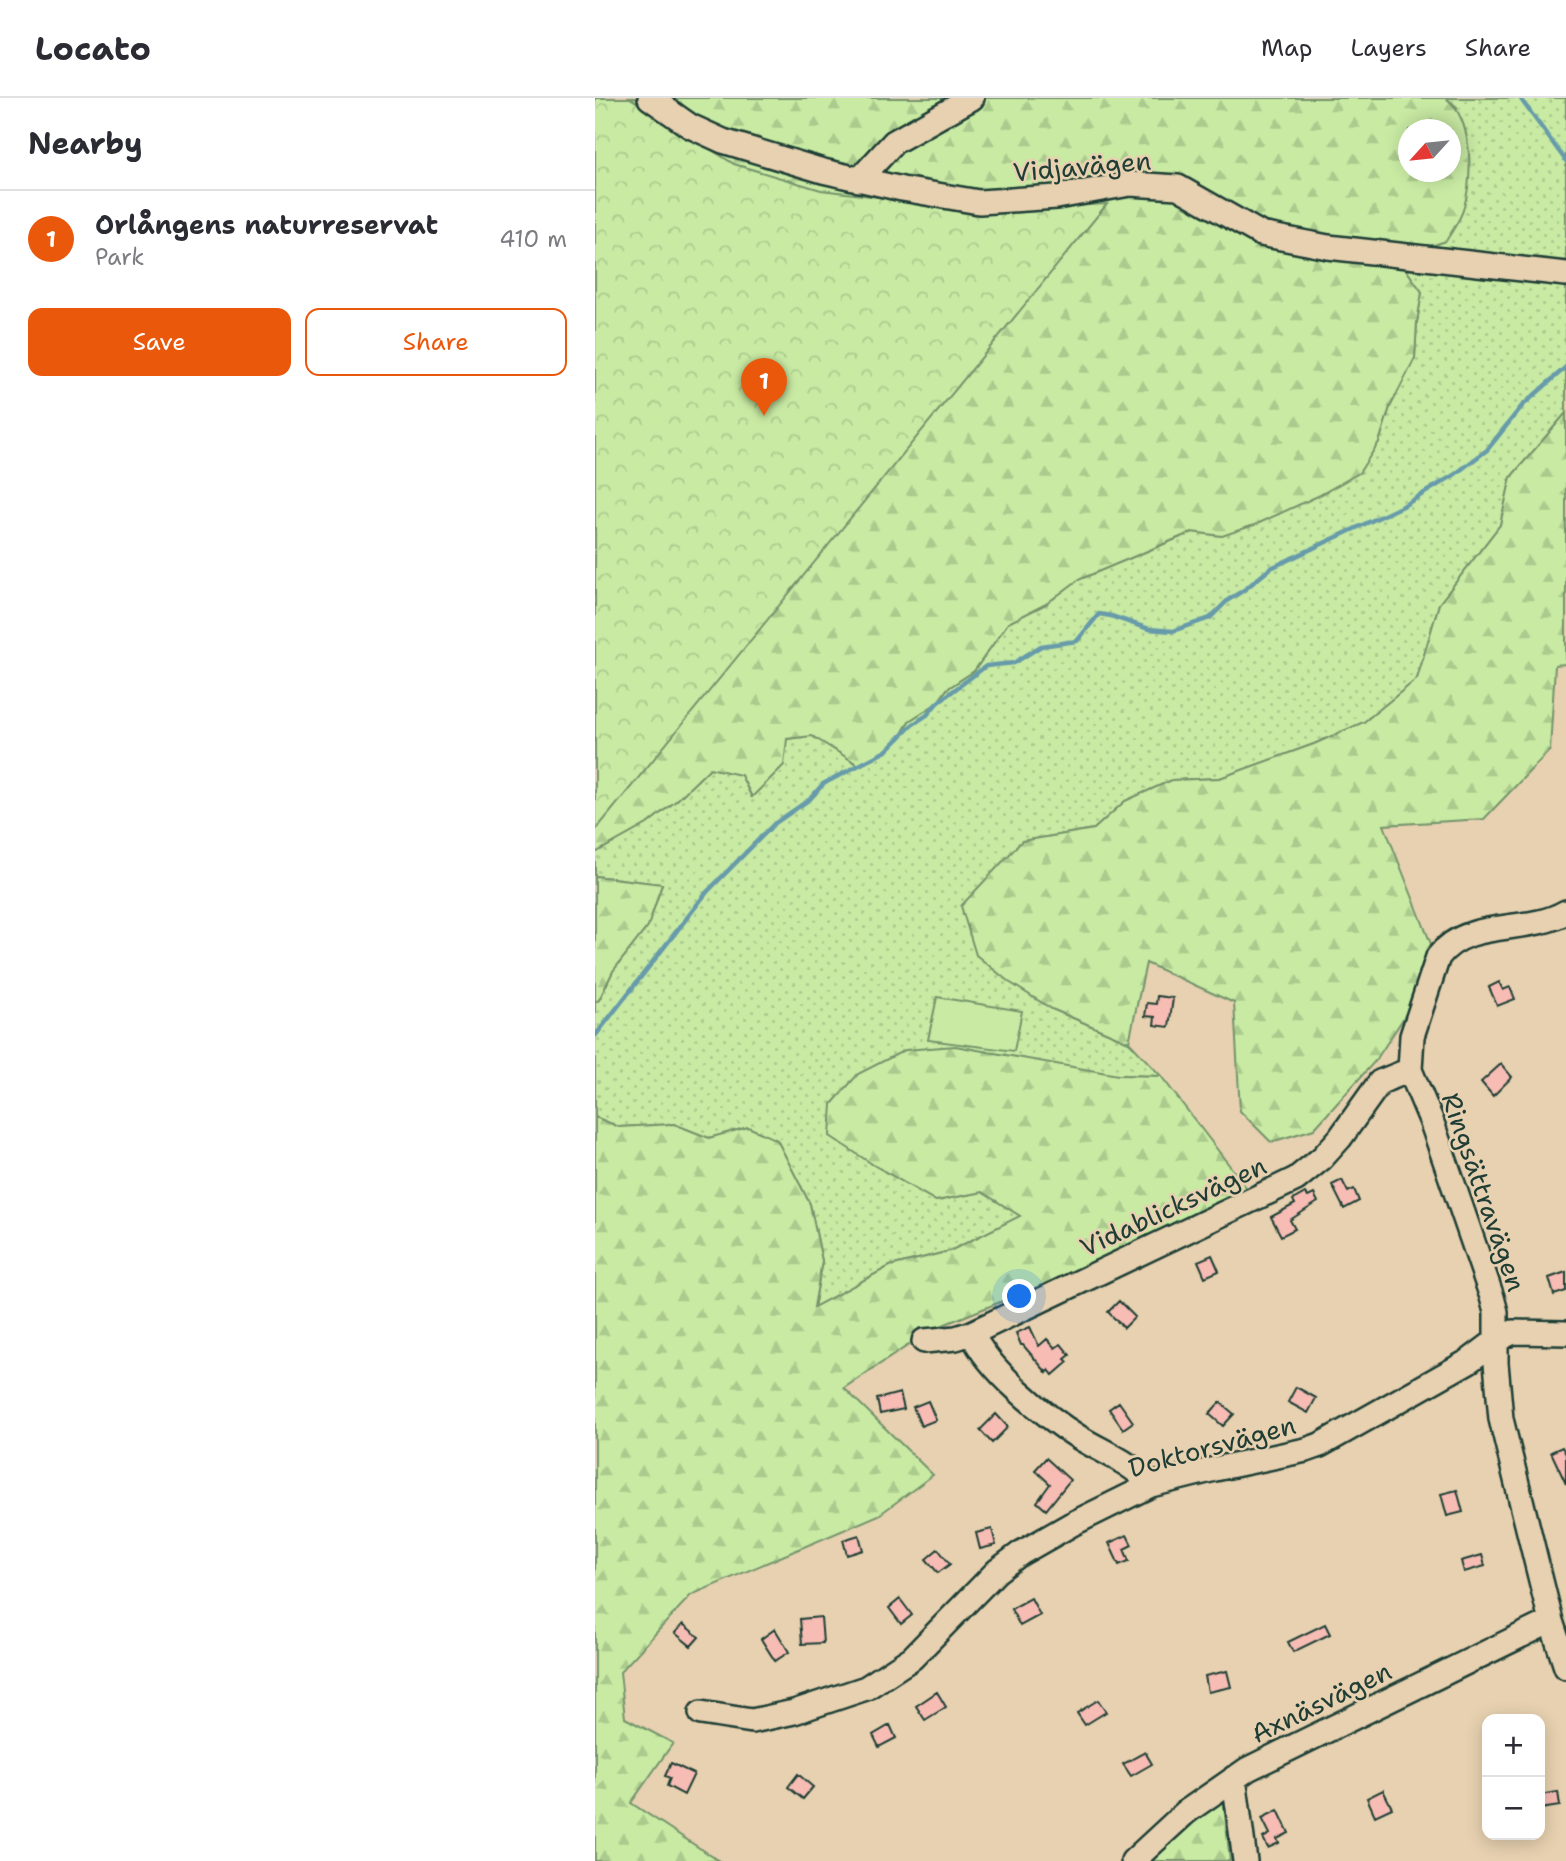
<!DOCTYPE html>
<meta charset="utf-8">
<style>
body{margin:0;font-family:"Shantell Sans",sans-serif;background:#f2f2f3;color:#2b2b33}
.controls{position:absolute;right:21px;bottom:21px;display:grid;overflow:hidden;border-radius:14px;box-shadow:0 4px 18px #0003}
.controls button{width:63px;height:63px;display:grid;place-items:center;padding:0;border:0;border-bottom:2px solid #e1e1e2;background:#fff;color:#2b2b33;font:35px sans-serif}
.compass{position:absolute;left:803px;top:21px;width:63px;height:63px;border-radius:50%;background:#fff;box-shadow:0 4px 18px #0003;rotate:243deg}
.you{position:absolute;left:425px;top:1199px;width:24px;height:24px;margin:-18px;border:5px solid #fff;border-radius:50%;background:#1a73e8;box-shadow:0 0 0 10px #1a73e833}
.badge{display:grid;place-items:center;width:46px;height:46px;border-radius:50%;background:#ea580c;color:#fff;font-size:23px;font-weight:700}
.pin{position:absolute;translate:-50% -58px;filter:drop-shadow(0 2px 4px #0008)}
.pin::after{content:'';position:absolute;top:37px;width:24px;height:21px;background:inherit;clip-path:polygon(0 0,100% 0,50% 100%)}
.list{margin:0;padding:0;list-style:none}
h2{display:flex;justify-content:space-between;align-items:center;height:91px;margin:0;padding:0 28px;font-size:30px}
h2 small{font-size:23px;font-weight:400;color:#7c7c81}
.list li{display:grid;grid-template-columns:46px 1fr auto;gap:21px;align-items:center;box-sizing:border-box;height:98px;padding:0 28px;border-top:2px solid #e1e1e2}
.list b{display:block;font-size:26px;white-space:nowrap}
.list p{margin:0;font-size:23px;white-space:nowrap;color:#7c7c81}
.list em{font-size:23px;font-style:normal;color:#7c7c81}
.actions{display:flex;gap:14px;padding:21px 28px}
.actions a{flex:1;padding:16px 0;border:2px solid #ea580c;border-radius:14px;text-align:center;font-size:24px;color:#ea580c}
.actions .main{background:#ea580c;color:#fff}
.map{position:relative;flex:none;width:971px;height:1763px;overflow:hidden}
header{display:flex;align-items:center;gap:42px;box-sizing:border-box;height:98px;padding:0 35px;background:#fff;border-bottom:2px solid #e1e1e2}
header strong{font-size:33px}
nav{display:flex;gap:38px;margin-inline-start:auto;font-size:24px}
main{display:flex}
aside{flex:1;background:#fff}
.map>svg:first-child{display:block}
.grass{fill:url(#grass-dots);stroke:#74946c;stroke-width:2}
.forest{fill:url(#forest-firs);stroke:#74946c;stroke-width:2;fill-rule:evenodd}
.park{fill:url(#park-crowns);stroke:#74946c;stroke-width:2}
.garden{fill:#c8eaa3;stroke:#74946c;stroke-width:2}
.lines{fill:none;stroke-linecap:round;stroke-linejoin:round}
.stream{stroke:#679baa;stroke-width:4.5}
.building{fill:#f7bcb3;stroke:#1f3d34;stroke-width:2}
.minor-casing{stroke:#1f3d34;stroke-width:28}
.minor{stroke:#e7d1b0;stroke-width:23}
.labels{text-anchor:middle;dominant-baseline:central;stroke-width:5;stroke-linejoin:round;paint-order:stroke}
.street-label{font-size:26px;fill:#1f3d34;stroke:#e7d1b0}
</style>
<header>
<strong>Locato</strong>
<nav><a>Map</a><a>Layers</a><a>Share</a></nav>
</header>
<main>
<aside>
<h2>Nearby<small></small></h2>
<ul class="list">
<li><span class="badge">1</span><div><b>Orlångens naturreservat</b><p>Park</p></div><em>410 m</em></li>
</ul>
<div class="actions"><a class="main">Save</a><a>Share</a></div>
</aside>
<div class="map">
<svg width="971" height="1763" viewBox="0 0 971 1763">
<defs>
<pattern id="grass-dots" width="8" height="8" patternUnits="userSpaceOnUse" patternTransform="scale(1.75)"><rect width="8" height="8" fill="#c8eaa3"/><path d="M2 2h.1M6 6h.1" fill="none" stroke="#abca8d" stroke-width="1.8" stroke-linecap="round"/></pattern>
<pattern id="forest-firs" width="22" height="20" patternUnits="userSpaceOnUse" patternTransform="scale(1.75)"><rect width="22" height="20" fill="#c8eaa3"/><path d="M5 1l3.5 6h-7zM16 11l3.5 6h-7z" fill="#abca8d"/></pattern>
<pattern id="park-crowns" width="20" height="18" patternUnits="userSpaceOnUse" patternTransform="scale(1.75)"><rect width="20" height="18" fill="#c8eaa3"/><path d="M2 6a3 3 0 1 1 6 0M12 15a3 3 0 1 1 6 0" fill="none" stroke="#abca8d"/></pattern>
</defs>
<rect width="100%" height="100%" fill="#e7d1b0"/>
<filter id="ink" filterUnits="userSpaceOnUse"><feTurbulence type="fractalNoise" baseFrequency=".0143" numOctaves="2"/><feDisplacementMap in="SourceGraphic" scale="14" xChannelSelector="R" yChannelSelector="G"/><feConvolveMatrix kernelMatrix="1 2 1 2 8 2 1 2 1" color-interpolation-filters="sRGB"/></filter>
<g filter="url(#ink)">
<!-- grass -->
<path class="grass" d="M851,0H971V315L916,379L905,427L844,506L822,581L769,624L719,646L625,680L577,682L530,703L499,731L427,743L457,911L534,944L566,978L523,977L277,1066L341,1103L387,1094L426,1118L355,1153L295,1168L219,1210L227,1163L215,1106L182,1042L153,1029L114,1040L79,1026L24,1029L0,1019V904L4,902L18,873L53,828L67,786L0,778V755L52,726L82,702L115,670L146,677L156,698L192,641L217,637L264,667L305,639L314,623L342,605L352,591L379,573L413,525L451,506L483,482L598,434L627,438L784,344L795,309L820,260L822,224L827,194L802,159L851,143L862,9Z"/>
<!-- forest -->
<path class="forest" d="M0,0H851C878,22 878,77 869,109C866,121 857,133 851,143L802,159L827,194L822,224L820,260L795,309L784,344L764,375L723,398L662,426L627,438L597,434L483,482L451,506L413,525L379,573L352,591L342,605L314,623L305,639L291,653L264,667L217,638L192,641L189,667L157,699L146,677L115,670L82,702L52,726L0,755ZM814,32H856V74H814Z
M971,315V566L960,567L955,652L889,721L789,727L836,846L815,910L781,962L719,1031L676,1044L645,1013L639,905L551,865L534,944L457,911L414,884L381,857L366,808L427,743L499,731L530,703L577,682L625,680L719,646L769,624L822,581L844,506L905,427L916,379Z
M0,778L67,786L53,828L18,873L4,902L0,904Z
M360,948L523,977L566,978L654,1093L470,1178L338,1231L249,1290L338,1377L284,1417L96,1497L25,1574L30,1620L78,1645L36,1705L124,1763H0V1019L24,1029L79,1026L114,1040L153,1029L182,1042L215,1106L227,1163L219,1209L295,1168L355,1153L425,1118L387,1094L341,1103L277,1066L235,1038L237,1006L263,976L310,952Z
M628,1699L635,1763H556Z"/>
<!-- park -->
<path class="park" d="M0,0H35L139,66L226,92L325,104L420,111L512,106L0,733Z"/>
<!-- garden -->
<path class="garden" d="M342,899L427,913L419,953L333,942Z"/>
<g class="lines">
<!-- stream -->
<path class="stream" d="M925,0L971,63
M0,938L112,794L179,726L215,701L228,686L291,653L317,627L332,617L342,605L391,568L419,565L446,548L482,543L504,516L516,518L554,531L578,533L615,520L633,502L649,492L676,470L808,408L859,377L892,352L927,308L971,269"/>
</g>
<!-- building -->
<path class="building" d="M904,884L908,892L915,889L920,901L902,908L894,889Z
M562,898L578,900L574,929L559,927L560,919L550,918L552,905L561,906Z
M906,966L917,979L898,998L886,984Z
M747,1082L753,1094L759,1091L764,1103L749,1111L737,1087Z
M710,1095L713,1099L719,1096L723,1104L695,1122L700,1131L686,1138L676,1119L700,1106L698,1102Z
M617,1157L624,1173L610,1179L603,1163Z
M971,1174V1193L959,1197L954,1180Z
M524,1203L540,1219L529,1230L513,1214Z
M435,1229L444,1248L452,1241L460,1250L466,1246L475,1257L470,1261L473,1264L458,1277L454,1272L452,1275L428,1247H426L421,1235Z
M701,1289L721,1300L713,1315L693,1304Z
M305,1295L309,1311L285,1316L282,1301Z
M333,1303L341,1322L326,1328L318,1309Z
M524,1304L538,1324L528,1331L514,1311Z
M625,1304L639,1316L628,1328L614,1316Z
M401,1316L413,1329L397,1345L385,1332Z
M967,1349L971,1356V1386L956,1354Z
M451,1360L475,1382L451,1412L442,1404L455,1386L440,1372Z
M862,1392L868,1414L852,1418L846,1396Z
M397,1431L401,1447L385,1451L381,1435Z
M264,1437L268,1452L252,1457L248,1442Z
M532,1437L537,1447L529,1451L534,1463L524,1467L514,1445Z
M343,1451L355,1466L343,1475L331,1461Z
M887,1457L890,1468L869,1474L866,1463Z
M436,1500L445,1517L425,1528L416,1511Z
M305,1501L317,1517L306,1526L294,1510Z
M226,1519L228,1545L207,1546L205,1521Z
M88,1526L104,1539L96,1548L80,1535Z
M730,1526L735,1536L698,1554L693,1544Z
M180,1531L194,1554L180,1563L166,1541Z
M632,1573L636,1589L613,1594L610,1578Z
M342,1594L351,1609L330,1622L321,1608Z
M503,1602L511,1614L490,1627L482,1615Z
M295,1627L301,1640L284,1649L278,1637Z
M550,1654L557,1666L536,1678L528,1666Z
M76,1665L99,1676L89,1697L72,1688L75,1680L70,1678Z
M203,1676L218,1689L208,1701L193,1689Z
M788,1692L797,1710L780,1718L772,1700Z
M963,1694L965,1708L945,1711V1697Z
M683,1712L694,1735L682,1741L684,1745L673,1750L668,1740L675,1736L667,1720Z"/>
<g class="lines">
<!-- minor casing -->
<g class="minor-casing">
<path id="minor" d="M55,0L95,28L128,43L228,73L307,91L384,104L462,99L535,86L583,89L666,136L733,149L971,176
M264,82L299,44L377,0
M971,814C932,837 873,819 843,859L817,938L815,972L836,1022L897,1199L901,1214V1265L906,1321L956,1523L971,1569
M377,1235C392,1271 451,1319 485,1340C510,1355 537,1365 556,1387
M329,1243L361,1240L377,1235L701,1081L727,1060L745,1040L785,984L815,972
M106,1615L157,1623L199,1614L271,1590L317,1560L402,1473L426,1455L477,1426L556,1387L620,1371L711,1352L725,1347L874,1263L902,1242L918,1234L971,1235
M639,1680L650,1763
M538,1763L591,1714L653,1671L956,1523"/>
</g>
<!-- minor -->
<use href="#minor" class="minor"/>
</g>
</g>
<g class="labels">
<!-- street labels -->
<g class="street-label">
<text transform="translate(487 68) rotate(-5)">Vidjavägen</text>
<text transform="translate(889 1094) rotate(71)">Ringsättravägen</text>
<text transform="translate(578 1108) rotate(-25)">Vidablicksvägen</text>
<text transform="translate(617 1348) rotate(-15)">Doktorsvägen</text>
<text transform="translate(726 1604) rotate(-26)">Axnäsvägen</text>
</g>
</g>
</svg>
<div class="controls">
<button>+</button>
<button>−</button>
</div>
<svg class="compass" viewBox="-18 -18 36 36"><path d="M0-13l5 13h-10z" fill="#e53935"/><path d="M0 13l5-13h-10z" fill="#7c7c81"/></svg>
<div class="you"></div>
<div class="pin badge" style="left:169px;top:318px">1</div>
</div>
</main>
